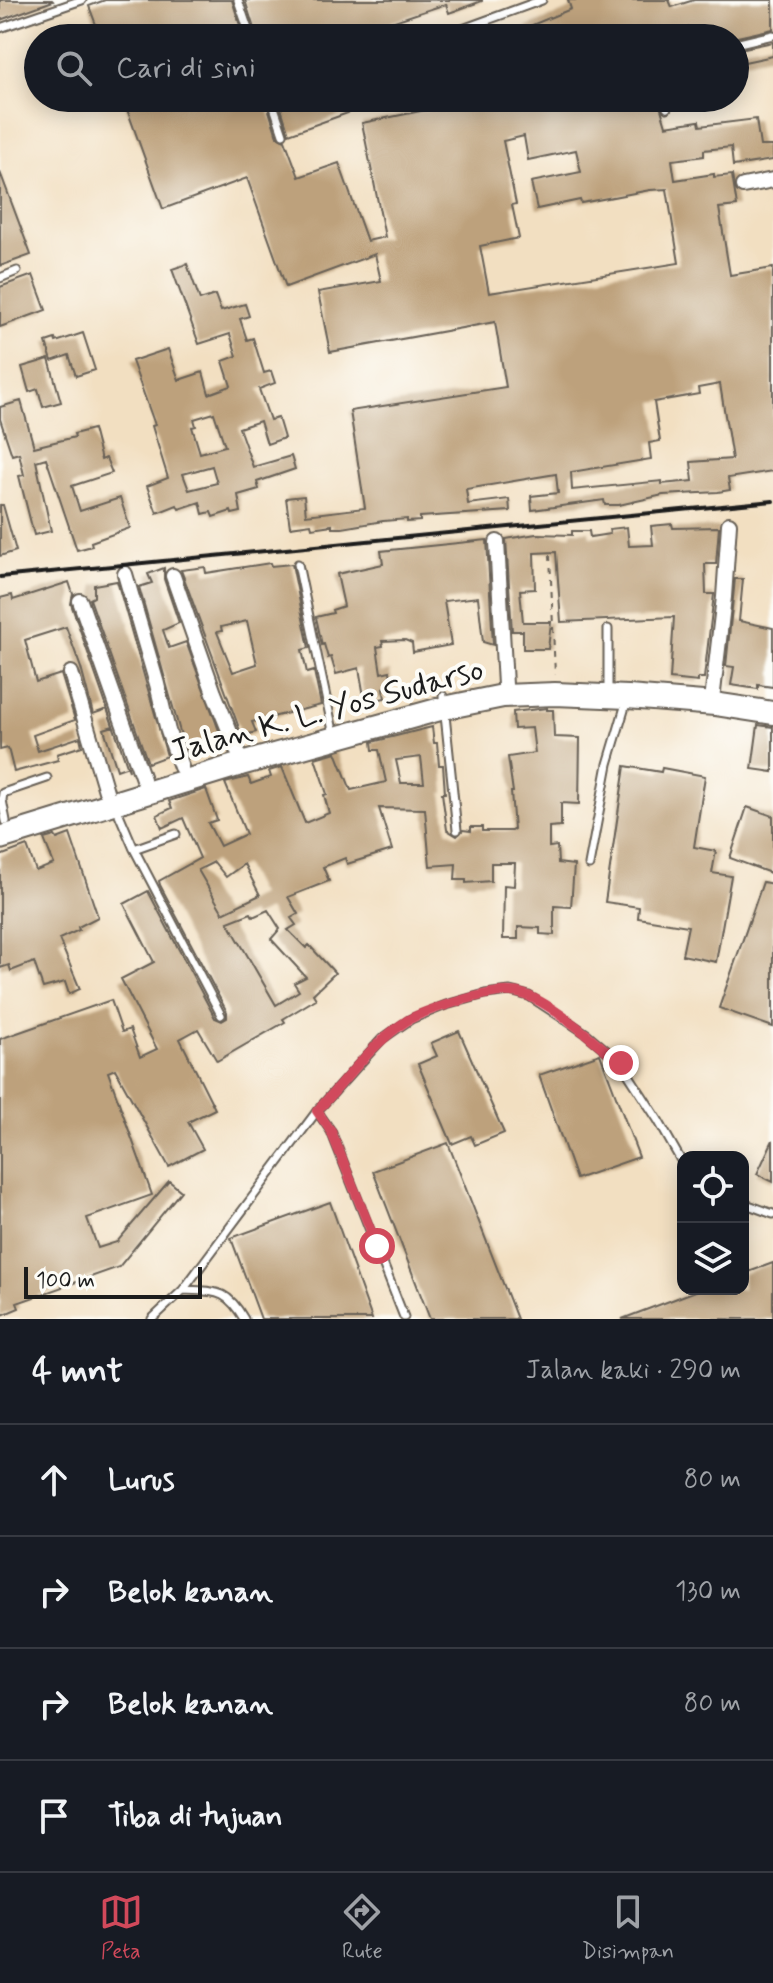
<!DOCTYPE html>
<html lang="id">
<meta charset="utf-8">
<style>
body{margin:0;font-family:Mynerve,sans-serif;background:#242831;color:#f1f3f6}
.controls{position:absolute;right:24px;bottom:24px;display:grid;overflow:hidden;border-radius:16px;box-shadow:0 4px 20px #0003}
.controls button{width:72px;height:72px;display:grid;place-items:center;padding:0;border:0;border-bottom:2px solid #363941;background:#171b24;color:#f1f3f6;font:40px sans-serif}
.scale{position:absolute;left:24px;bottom:20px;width:178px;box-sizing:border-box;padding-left:8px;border:4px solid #1c1c1c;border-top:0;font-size:22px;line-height:28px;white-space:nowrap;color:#1c1c1c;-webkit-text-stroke:6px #fdfcf7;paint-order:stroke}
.stop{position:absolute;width:24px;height:24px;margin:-18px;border:6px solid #d1495b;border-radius:50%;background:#fff}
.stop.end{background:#d1495b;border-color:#fff;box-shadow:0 2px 8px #0008}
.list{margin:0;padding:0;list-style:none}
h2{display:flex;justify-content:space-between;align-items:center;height:104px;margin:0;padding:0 32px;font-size:34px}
h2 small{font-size:26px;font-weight:400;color:#9ea1a6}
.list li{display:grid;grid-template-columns:52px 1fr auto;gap:24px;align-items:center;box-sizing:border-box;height:112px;padding:0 32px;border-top:2px solid #363941}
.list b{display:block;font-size:30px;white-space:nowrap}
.list em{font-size:26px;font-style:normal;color:#9ea1a6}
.icon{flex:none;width:44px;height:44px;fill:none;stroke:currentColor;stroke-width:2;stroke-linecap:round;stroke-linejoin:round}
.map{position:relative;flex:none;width:773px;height:1319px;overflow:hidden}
.search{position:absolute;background:#171b24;box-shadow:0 4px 20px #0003;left:24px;right:24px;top:24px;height:88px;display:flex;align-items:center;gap:20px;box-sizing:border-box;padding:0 28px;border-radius:44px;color:#9ea1a6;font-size:30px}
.sheet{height:552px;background:#171b24}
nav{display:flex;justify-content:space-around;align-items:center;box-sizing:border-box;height:112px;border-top:2px solid #363941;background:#171b24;font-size:22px;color:#9ea1a6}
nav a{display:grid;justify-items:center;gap:4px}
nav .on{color:#d1495b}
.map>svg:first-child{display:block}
.building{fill:#bda17b;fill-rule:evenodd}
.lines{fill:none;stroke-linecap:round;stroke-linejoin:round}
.service-casing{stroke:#676056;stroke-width:11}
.minor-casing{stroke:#676056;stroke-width:18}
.trunk-casing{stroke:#676056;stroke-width:26}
.path{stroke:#676056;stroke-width:2;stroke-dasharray:6 6;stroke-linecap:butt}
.service{stroke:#fff;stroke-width:7}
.minor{stroke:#fff;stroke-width:14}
.trunk{stroke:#fff;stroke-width:22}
.rail{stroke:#1c1c1c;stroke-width:4}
.route{stroke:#d1495b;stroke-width:10}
.labels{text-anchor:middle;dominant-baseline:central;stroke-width:8;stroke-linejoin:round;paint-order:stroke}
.street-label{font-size:32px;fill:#1c1c1c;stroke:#fdfcf7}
</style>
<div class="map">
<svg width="773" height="1319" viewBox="0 0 773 1319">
<rect width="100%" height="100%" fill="#fdfcf7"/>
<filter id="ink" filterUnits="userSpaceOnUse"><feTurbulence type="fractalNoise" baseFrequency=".0125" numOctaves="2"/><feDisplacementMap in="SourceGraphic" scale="16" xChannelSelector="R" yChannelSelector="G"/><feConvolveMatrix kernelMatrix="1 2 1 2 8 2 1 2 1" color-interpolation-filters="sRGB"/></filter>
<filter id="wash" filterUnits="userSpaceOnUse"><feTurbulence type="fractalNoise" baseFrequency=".006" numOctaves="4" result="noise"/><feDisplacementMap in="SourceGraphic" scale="32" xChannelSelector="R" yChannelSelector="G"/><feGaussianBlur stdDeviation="1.8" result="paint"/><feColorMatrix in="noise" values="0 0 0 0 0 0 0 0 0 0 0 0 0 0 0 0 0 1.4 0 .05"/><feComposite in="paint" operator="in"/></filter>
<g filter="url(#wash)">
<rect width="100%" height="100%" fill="#f2dfc1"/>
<g id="blocks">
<!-- building -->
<path class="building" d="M0,0H52L53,1L0,20Z
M105,0H232L244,38H101L89,6Z
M245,0H482V1L449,13L446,4L391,22L398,38H257Z
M568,0H669L672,7L694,0H773V29L733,38H693L690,27L660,38H501L571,9Z
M773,42V56L735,64V50Z
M123,98H265L277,136L285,140L299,177L339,163L367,241L385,237L362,123L484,98H662L661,109L666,126L699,121L700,126L756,119L760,146H773V160L733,166L731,147L704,150V156L672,160L675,180L714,174V177L732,175L737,206L719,208L730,275L773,268V471L728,478L730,490L718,492L663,495L619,505H605L604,500L532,510L531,496L558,493L556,474L466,489L468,504L509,499L510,511L420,517V521L407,522V519L383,521L342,528H332V525L312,528L311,524L290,527L286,498L304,496L306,515L365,508L350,411L506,387L495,322L330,352L318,292L381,281L375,254L286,287L247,178L163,209ZM524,136L528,160L576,150L581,172L531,182L537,209L580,200L581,203L650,190L667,189L679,263L489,293L480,246L519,238L512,205L516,204L503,141ZM720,384L732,459L691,462L693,481L662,484V481L572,490L571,472L651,459L649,443L660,441L654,402L699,394L698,388Z
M278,98H387V99L289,134Z
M0,172L31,255L0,266Z
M187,264L200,300L215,295L221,311L245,304L249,316L240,319L247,340L253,338L264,373L271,371L275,383L259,389L270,420L278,418L284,438L267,444L260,421L239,428L253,467L291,456L295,469L257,482L259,489L238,495L241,512L232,514L231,511L213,517L211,512L203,514L200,502L179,509L177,505L157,513L147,486L168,478L152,426L155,425L132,361L168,349L179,380L203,372L209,394L231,386L223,361L237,356L230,334L199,344L172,269ZM214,413L225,446L200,453L192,427L196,426L194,419ZM212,466L217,483L189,490L183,474Z
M33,275L46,310L0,327V287Z
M83,333L95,370L76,376L69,355L52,361L46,342L55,339L56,342Z
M49,359L61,402L43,407L38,389L29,392L22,367Z
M21,401L34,447L75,437L74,434L93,429L101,460L106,458L112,473L72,486L80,511L120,498L130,528L91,542L92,546L77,550L46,458L36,461L51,531L34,535L19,476L24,475L19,453L12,455L0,419V407Z
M0,505H3L16,551L0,556Z
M672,524L673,528L719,527L716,564H705L706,594H714L704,678H698V682L670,679L674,617L561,622L556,552L534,553L535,589L520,590L523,622H551L548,649H523V631H512L506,539L536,534L572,535V531H589L590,537L610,534L609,529L627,527L629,546L653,545L651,526Z
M487,540L493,645L483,642L478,597L444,601L451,645L413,652L412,643L405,640L382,641L383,646L377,647L381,673L390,671L392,686L383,688L385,698L365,702L359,668L336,674L331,657L328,658L324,644L322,645L316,617L333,613L332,610L344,606L337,574L383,564L381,551Z
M270,563L271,566L292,564L309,648L302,650L307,673L314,671L321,705L252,722L256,732L242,736L181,570L205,567L206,573ZM247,621L257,664L233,672L217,632L222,631L221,627Z
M164,568V579L179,623L163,630L169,648L186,642L225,747L211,752L208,744L186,753L139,587L152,583L148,574Z
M735,579H743L739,621L773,628V687L758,685V689L731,685L734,667L726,666Z
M117,581L167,756L148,763L90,599L94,597V585Z
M69,582L73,594L71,604L129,771L128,766L117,770L104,729L113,726L107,709L93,714L81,668L66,627L25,640L36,682L61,674L75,720L33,735L38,751L80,737L82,746L57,754L58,760L14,772L8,748L0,750V598L12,595L13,600Z
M547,708V710H553L554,737L580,738L579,804L561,803V826L549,827V847L557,846L558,863L574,865L571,907L554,906V935L540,934V928L518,927V939H503L504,885L514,886L515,863H491V881L466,883V880H455L456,864L430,866L425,809L379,808L392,850L347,864L345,858L323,867L329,881L288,897L298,914L291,918L296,925L288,930L306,948L309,945L335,973L313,994L316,999L283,1019L285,1022L217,1061L198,1029L180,1039L215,1109L188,1122L203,1149L169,1167L115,1069L108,1072L152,1195L87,1218L98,1248L117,1242L169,1181L181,1191L119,1267L17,1303L19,1308L0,1316V1039L111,1000L122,1032L130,1029L140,1057L157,1049L121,979L154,962L124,904L148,891L215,1018L222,1021L227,1018V1012L160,885L159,881L200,858L183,818L162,828L157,815L172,808L169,801L206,789L217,820L208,823L220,846L246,834L225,783L248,777L251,784L271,777L269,771L282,767L305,823L329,813L324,795L327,794L315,758L336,752L351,790L386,782L379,750H373L372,742L432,727L434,743H437L439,765H443L445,793H442L447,830L457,836L463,830L471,831V827H482V831H511L514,829L511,792H513L508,757L535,753L532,728L514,729L513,712ZM421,757L424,783H401L396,760ZM214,862L226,877L244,864L260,895L223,913L198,870ZM268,910L280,929L271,939L306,977L294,983L299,991L276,1005L228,922L251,913L253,917Z
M758,725L773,727V772L752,769Z
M625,766L661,772L662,768L705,776L694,847L716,851L712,873L731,876L716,962L682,955L688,926L638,918L639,907L605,902Z
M747,807L773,816V874L730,858Z
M70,834L98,917L78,927L79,930L59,939L80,989L69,994L65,982L43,988L34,962L11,971L9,965L0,968V856L27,846L36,871L54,864L44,839L55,836L57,839Z
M763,882L773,884V1027L719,1008Z
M459,1031L504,1133L475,1145L471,1136L452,1144L418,1064L437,1056L431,1043Z
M600,1054L639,1157L576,1179L539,1075Z
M773,1140V1182L757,1174Z
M448,1143L517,1319H430L373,1171Z
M330,1202L372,1319H261L231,1238Z
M773,1263V1319H622L701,1289H743V1274Z"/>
</g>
</g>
<g filter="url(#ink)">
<use href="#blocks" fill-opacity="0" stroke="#676056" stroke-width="2"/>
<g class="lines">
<!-- service casing -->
<g class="service-casing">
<path id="service" d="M238,0L251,38
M0,28L82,0
M438,38L542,0
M735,44L773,35
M271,98L283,134
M667,108L672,98
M0,278L17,271
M298,564L332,726
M608,687V629
M443,696L457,830
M116,807L134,849L176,834
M6,821L2,800L3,793L47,778
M134,849L221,1015
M589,865L608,764L627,700
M317,1111L331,1131L404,1317
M743,1203L773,1214
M183,1290C216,1292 226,1288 244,1319
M152,1319L183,1290L317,1111L382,1039L411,1019L446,1005L485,994L510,991L529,996L587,1034L621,1063L658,1120L683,1164"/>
</g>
<!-- minor casing -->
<g class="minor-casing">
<path id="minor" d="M743,186L773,180
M497,542L505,685
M125,574L157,684L168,731L181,767
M173,576L214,693L238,752
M80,601L143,779
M71,673L106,791
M713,692L724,597L729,524"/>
</g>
<!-- trunk casing -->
<g class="trunk-casing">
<path id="trunk" d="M0,838L241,764L444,708L503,696L555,694L628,697L715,704L773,713"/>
</g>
<!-- path -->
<path class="path" d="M550,555L555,675"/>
<!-- service -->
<use href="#service" class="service"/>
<!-- minor -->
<use href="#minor" class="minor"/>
<!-- trunk -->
<use href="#trunk" class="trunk"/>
<!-- rail -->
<path class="rail" d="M0,577L773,501"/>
</g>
</g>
<g class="lines" filter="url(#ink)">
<!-- route -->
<path class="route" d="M377,1246L331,1131L317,1111C346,1080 372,1043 408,1020C425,1010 447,1005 466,999C486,994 506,988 526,995C554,1005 598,1044 621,1063"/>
</g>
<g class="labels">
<!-- street labels -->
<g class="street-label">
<text transform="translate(327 711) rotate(-15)">Jalan K. L. Yos Sudarso</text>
</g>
</g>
</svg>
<div class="controls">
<button><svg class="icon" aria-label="locate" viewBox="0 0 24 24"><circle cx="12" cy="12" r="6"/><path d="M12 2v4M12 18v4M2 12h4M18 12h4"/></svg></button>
<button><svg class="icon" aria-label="layers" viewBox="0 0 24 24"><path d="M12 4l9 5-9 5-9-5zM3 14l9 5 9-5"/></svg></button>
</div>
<div class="scale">100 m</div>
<div class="stop" style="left:377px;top:1246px"></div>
<div class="stop end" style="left:621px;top:1063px"></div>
<div class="search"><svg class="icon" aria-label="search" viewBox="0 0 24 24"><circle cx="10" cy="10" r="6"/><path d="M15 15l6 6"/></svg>Cari di sini</div>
</div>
<section class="sheet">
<h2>4 mnt<small>Jalan kaki · 290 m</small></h2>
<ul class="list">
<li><svg class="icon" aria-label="ahead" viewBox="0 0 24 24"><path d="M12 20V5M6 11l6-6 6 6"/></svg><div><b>Lurus</b></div><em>80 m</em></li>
<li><svg class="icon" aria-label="right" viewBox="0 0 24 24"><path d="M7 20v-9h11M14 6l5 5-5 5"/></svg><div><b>Belok kanan</b></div><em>130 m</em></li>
<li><svg class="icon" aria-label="right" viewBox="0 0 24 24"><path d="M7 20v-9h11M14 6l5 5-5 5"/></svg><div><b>Belok kanan</b></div><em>80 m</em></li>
<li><svg class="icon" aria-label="arrive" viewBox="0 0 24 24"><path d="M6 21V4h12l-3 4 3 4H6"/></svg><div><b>Tiba di tujuan</b></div></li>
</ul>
</section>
<nav>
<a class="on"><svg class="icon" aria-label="map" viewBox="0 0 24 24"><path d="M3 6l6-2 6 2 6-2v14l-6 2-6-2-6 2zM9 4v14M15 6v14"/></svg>Peta</a>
<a><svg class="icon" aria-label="directions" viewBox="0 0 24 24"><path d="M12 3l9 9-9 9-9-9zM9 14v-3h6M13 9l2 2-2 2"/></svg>Rute</a>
<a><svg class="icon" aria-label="saved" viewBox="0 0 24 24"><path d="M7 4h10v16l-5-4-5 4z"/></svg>Disimpan</a>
</nav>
